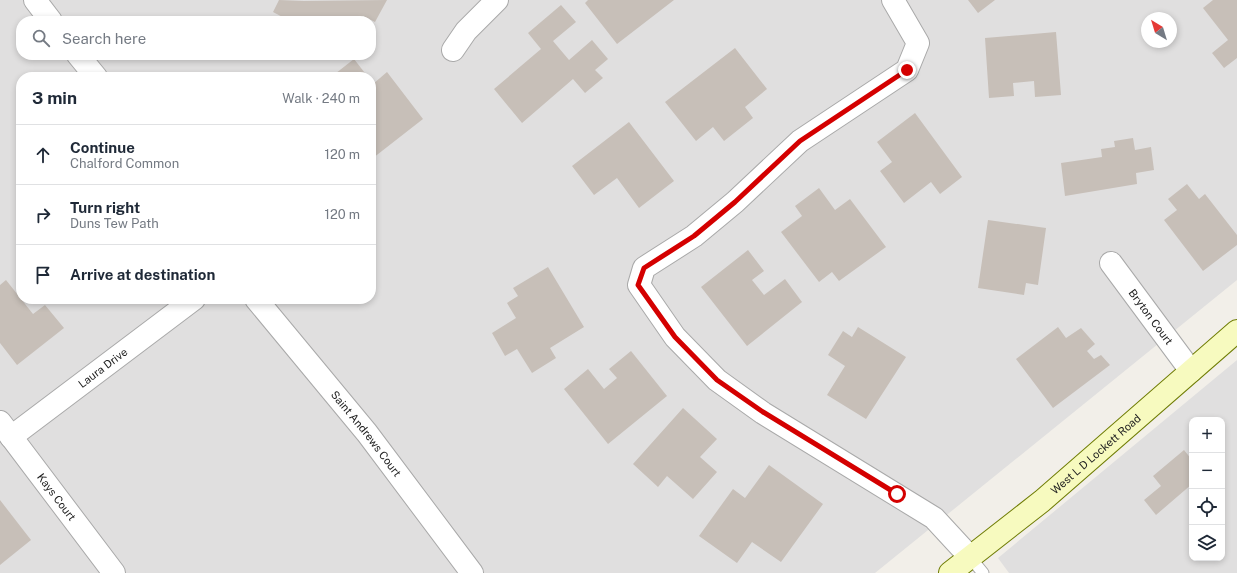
<!DOCTYPE html>
<meta charset="utf-8">
<style>
body{margin:0;font-family:"Public Sans",sans-serif;background:#f2f2f3;color:#1f2937}
.controls{position:absolute;right:12px;bottom:12px;display:grid;overflow:hidden;border-radius:8px;box-shadow:0 2px 6px #0003}
.controls button{width:36px;height:36px;display:grid;place-items:center;padding:0;border:0;border-bottom:1px solid #e0e1e3;background:#fff;color:#1f2937;font:20px sans-serif}
.compass{position:absolute;left:1141px;top:12px;width:36px;height:36px;border-radius:50%;background:#fff;box-shadow:0 2px 6px #0003;rotate:322deg}
.stop{position:absolute;width:12px;height:12px;margin:-9px;border:3px solid #d40000;border-radius:50%;background:#fff}
.stop.end{background:#d40000;border-color:#fff;box-shadow:0 1px 4px #0008}
.list{margin:0;padding:0;list-style:none}
h2{display:flex;justify-content:space-between;align-items:center;height:52px;margin:0;padding:0 16px;font-size:17px}
h2 small{font-size:13px;font-weight:400;color:#747a83}
.list li{display:grid;grid-template-columns:26px 1fr auto;gap:12px;align-items:center;box-sizing:border-box;height:60px;padding:0 16px;border-top:1px solid #e0e1e3}
.list b{display:block;font-size:15px;white-space:nowrap}
.list p{margin:0;font-size:13px;white-space:nowrap;color:#747a83}
.list em{font-size:13px;font-style:normal;color:#747a83}
.icon{flex:none;width:22px;height:22px;fill:none;stroke:currentColor;stroke-width:2;stroke-linecap:round;stroke-linejoin:round}
.map{position:relative;flex:none;width:1237px;height:573px;overflow:hidden}
.search{position:absolute;background:#fff;box-shadow:0 2px 6px #0003;left:16px;top:16px;width:360px;height:44px;display:flex;align-items:center;gap:10px;box-sizing:border-box;padding:0 14px;border-radius:16px;color:#747a83;font-size:15px}
.panel{position:absolute;background:#fff;box-shadow:0 2px 6px #0003;left:16px;top:72px;width:360px;height:232px;border-radius:16px}
.map>svg:first-child{display:block}
.residential{fill:#e0dfdf;fill-rule:evenodd}
.building{fill:#c7bfb8}
.lines{fill:none;stroke-linecap:round;stroke-linejoin:round}
.service-casing{stroke:#a9a9a9;stroke-width:13}
.minor-casing{stroke:#a9a9a9;stroke-width:24}
.secondary-casing{stroke:#707d05;stroke-width:24}
.service{stroke:#fff;stroke-width:11}
.minor{stroke:#fff;stroke-width:22}
.secondary{stroke:#f7fabf;stroke-width:22}
.route{stroke:#d40000;stroke-width:5}
.labels{text-anchor:middle;dominant-baseline:central;stroke-width:3;stroke-linejoin:round;paint-order:stroke}
.street-label{font-size:11px;fill:#222;stroke:#fff}
</style>
<div class="map">
<svg width="1237" height="573" viewBox="0 0 1237 573">
<rect width="100%" height="100%" fill="#f2efe9"/>
<!-- residential -->
<path class="residential" d="M0,0H1237V280L875,573H0ZM1147,18H1171V42H1147ZM21,21H371V55H21ZM21,77H371V299H21Z
M1237,360V573H1009L998,558ZM1192,420H1222V558H1192Z"/>
<!-- building -->
<path class="building" d="M279,0L304,1L387,0L375,22L363,16L360,21H322L319,20L318,21H290L273,12Z
M588,0H674L617,44L585,3Z
M968,0H995L978,13Z
M1213,0H1237V58L1224,68L1212,53L1228,40L1203,8Z
M561,5L576,22L553,41L569,60L592,40L608,59L595,70L603,78L585,93L573,79L522,123L494,89L541,49L528,33Z
M1056,32L1061,95L1035,97L1034,81L1013,83L1014,96L989,98L985,38Z
M735,48L767,89L745,107L753,118L724,141L713,127L696,141L665,102Z
M354,59L368,77H331Z
M387,72L423,119L373,158L371,156V81L373,84Z
M915,113L962,177L940,194L931,182L904,203L880,171L892,162L877,142Z
M629,122L674,181L639,208L617,178L594,195L572,166Z
M1133,138L1135,150L1151,147L1154,170L1136,173L1137,184L1065,196L1061,163L1102,157L1101,149L1115,147L1114,141Z
M1187,184L1199,199L1205,194L1237,235V245L1203,271L1164,220L1177,210L1168,199Z
M819,188L835,210L850,199L886,247L839,281L832,272L819,282L781,232L802,216L795,206Z
M988,220L1046,228L1038,285L1026,283L1024,295L978,288Z
M748,250L764,271L752,280L764,295L785,279L802,302L747,346L701,287Z
M548,267L584,327L550,348L556,358L532,373L517,349L505,356L492,333L516,318L507,303L518,296L513,288Z
M6,280L33,314L45,305L64,328L17,365L0,343V285Z
M858,327L906,357L866,419L827,395L845,366L828,355L843,331L852,337Z
M1058,327L1066,338L1081,328L1095,344L1087,351L1094,359L1101,355L1110,365L1053,408L1016,359Z
M631,351L667,396L608,444L564,389L588,369L604,389L617,378L609,369Z
M683,408L717,439L700,457L717,472L693,499L667,476L658,487L633,464Z
M1184,450L1192,460V484L1156,515L1144,500L1161,486L1153,476Z
M769,465L823,504L781,562L752,542L737,563L699,536L733,489L745,498Z
M0,500L31,540L0,565Z"/>
<g class="lines">
<!-- service casing -->
<g class="service-casing">
<path id="service" d="M970,557L983,573"/>
</g>
<!-- minor casing -->
<g class="minor-casing">
<g id="minor">
<path d="M35,0L51,21"/>
<path d="M893,0L918,43L907,70L800,141L735,202L694,236L644,268L639,285L675,337L717,380L763,413L934,518L970,557"/>
<path d="M453,50L466,31L497,0"/>
<path d="M78,55L96,77"/>
<path id="s1" d="M1111,263L1191,371"/>
<path id="s2" d="M256,299L367,433L472,573"/>
<path id="s3" d="M0,422L114,573"/>
<path id="s4" d="M11,437L194,299"/>
</g>
</g>
<!-- secondary casing -->
<g class="secondary-casing">
<g id="secondary">
<path id="s5" d="M950,573L1042,501L1237,331"/>
</g>
</g>
<!-- service -->
<use href="#service" class="service"/>
<!-- minor -->
<use href="#minor" class="minor"/>
<!-- secondary -->
<use href="#secondary" class="secondary"/>
</g>
<g class="lines">
<!-- route -->
<path class="route" d="M897,494L763,412L717,380L675,337L638,285L644,268L694,236L735,202L800,141L907,70"/>
</g>
<g class="labels">
<!-- street labels -->
<g class="street-label">
<text stroke="none"><textPath href="#s1" startOffset="67">Bryton Court</textPath></text>
<text stroke="none"><textPath href="#s4" startOffset="115">Laura Drive</textPath></text>
<text stroke="none"><textPath href="#s2" startOffset="174">Saint Andrews Court</textPath></text>
<text stroke="none"><textPath href="#s5" startOffset="188">West L D Lockett Road</textPath></text>
<text stroke="none"><textPath href="#s3" startOffset="94">Kays Court</textPath></text>
</g>
</g>
</svg>
<div class="controls">
<button>+</button>
<button>−</button>
<button><svg class="icon" aria-label="locate" viewBox="0 0 24 24"><circle cx="12" cy="12" r="6"/><path d="M12 2v4M12 18v4M2 12h4M18 12h4"/></svg></button>
<button><svg class="icon" aria-label="layers" viewBox="0 0 24 24"><path d="M12 4l9 5-9 5-9-5zM3 14l9 5 9-5"/></svg></button>
</div>
<svg class="compass" viewBox="-18 -18 36 36"><path d="M0-13l5 13h-10z" fill="#e53935"/><path d="M0 13l5-13h-10z" fill="#747a83"/></svg>
<div class="stop" style="left:897px;top:494px"></div>
<div class="stop end" style="left:907px;top:70px"></div>
<div class="search"><svg class="icon" aria-label="search" viewBox="0 0 24 24"><circle cx="10" cy="10" r="6"/><path d="M15 15l6 6"/></svg>Search here</div>
<section class="panel">
<h2>3 min<small>Walk · 240 m</small></h2>
<ul class="list">
<li><svg class="icon" aria-label="ahead" viewBox="0 0 24 24"><path d="M12 20V5M6 11l6-6 6 6"/></svg><div><b>Continue</b><p>Chalford Common</p></div><em>120 m</em></li>
<li><svg class="icon" aria-label="right" viewBox="0 0 24 24"><path d="M7 20v-9h11M14 6l5 5-5 5"/></svg><div><b>Turn right</b><p>Duns Tew Path</p></div><em>120 m</em></li>
<li><svg class="icon" aria-label="arrive" viewBox="0 0 24 24"><path d="M6 21V4h12l-3 4 3 4H6"/></svg><div><b>Arrive at destination</b></div></li>
</ul>
</section>
</div>
